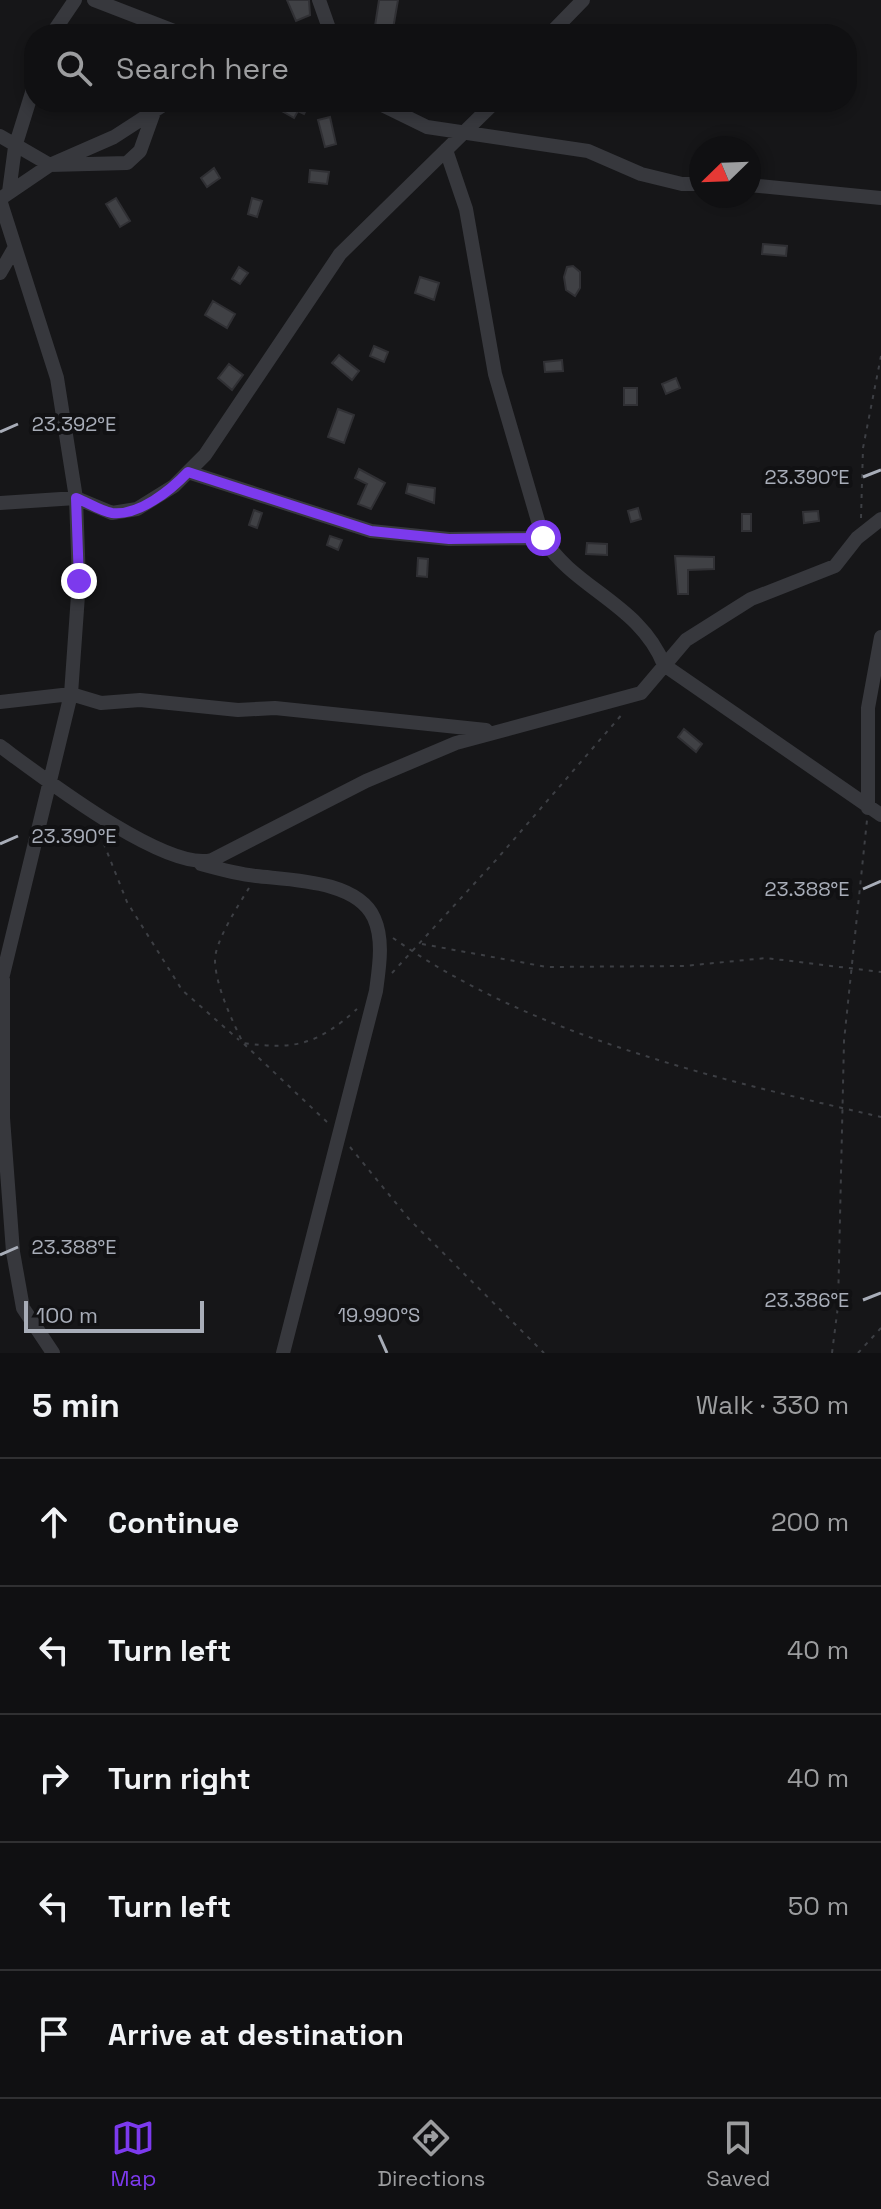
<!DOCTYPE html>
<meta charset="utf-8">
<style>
body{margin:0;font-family:"Space Grotesk",sans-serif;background:#19191b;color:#f1f3f6}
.compass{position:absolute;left:689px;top:136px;width:72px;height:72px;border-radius:50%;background:#101012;box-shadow:0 4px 12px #0003;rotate:247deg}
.scale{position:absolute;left:24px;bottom:20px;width:180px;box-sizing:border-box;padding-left:8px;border:4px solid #a8adb8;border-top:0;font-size:22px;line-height:28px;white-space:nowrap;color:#a8adb8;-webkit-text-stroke:6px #111113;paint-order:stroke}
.stop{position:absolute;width:24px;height:24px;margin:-18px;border:6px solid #7c3aed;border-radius:50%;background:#fff}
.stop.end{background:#7c3aed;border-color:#fff;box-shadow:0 2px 8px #0008}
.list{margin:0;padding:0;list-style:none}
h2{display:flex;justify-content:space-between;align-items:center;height:104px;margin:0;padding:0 32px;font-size:34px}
h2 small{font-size:26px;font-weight:400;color:#9c9d9f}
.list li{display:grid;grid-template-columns:52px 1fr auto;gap:24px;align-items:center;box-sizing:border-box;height:128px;padding:0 32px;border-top:2px solid #303032}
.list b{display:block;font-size:30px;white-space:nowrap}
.list em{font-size:26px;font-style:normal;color:#9c9d9f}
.icon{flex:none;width:44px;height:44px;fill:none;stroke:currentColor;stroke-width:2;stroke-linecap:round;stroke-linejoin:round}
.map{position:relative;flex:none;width:881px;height:1353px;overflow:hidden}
.search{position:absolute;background:#101012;box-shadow:0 4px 12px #0003;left:24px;right:24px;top:24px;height:88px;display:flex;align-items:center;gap:20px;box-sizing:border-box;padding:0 28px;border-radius:32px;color:#9c9d9f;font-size:30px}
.sheet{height:744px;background:#101012}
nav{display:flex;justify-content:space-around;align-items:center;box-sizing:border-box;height:112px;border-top:2px solid #303032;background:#101012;font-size:22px;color:#9c9d9f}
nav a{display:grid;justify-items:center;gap:4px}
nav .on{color:#7c3aed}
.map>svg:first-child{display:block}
.building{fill:#404145;stroke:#303034;stroke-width:2}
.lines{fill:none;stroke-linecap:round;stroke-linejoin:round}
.path{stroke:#3d3f44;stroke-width:2;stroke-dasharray:4 6;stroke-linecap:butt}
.minor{stroke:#37383d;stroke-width:14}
.route{stroke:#7c3aed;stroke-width:10}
.ticks{fill:none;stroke:#a8adb8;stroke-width:3}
.ticks-label{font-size:20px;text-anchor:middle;fill:#a8adb8;stroke:#111113;stroke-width:8;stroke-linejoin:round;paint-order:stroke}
</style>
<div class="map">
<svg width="881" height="1353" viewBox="0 0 881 1353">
<rect width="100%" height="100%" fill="#161618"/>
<!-- building -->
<path class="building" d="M287,0H309L310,15L296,21Z
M379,0H398L393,29L375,26Z
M282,102H310L304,114L298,111L294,118L282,111L285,104Z
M330,117L336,144L325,147L318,120Z
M214,168L220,178L207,187L201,178Z
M310,170L329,172L327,184L309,182Z
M116,198L130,221L120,227L106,204Z
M252,198L262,201L257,217L248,214Z
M763,244L787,246L786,256L762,254Z
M573,266L580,272V288L575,296L566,290L564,277L567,267Z
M239,267L248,273L240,284L232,279Z
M420,277L439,283L434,300L415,293Z
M213,301L235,314L227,328L205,315Z
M374,346L388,352L384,362L370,356Z
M339,355L359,371L352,380L332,363Z
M562,360L563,371L545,372L544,362Z
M229,364L243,375L232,390L218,378Z
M676,378L680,388L666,394L662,384Z
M624,388H637V405H624Z
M338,409L354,415L344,443L328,437Z
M359,469L385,483L371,509L358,504L367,484L355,478Z
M408,484L435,488L434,503L406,493Z
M638,508L641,519L631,522L628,511Z
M254,510L262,513L257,528L249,525Z
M818,511L819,521L804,523L803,512Z
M742,514H751V531H742Z
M330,536L342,540L338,550L327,545Z
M587,543L607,544V555L586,554Z
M675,556L714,557V569L688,570V594H678Z
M418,558L428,559L427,577L417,576Z
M684,729L702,744L696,752L678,737Z"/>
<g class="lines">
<!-- path -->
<path class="path" d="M861,518L863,448L881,356
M100,834L127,902L182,990L239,1040
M249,888C239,904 214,943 215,961C216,987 232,1020 243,1043C295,1050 317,1045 357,1009
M393,938C533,1037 717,1079 881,1117
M422,944L547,967L684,966L766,958L881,972
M392,973L497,859L624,712
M244,1044L327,1122
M350,1147L409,1219L544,1353
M832,1353L838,1306L844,1041L867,820
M858,1353L881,1328"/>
<!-- minor -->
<path class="minor" d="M94,0L182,34
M319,0L331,34
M52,34L75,0
M550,34L583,0
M376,102L427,127L588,151L641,174L682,184H701
M0,136L50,165L127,163L140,151L154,112
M446,150L466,209L495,374L543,538C574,589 640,604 664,665L881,815
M749,185L881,198
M9,192L15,147L34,86
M0,199L50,165L114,137L168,102
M0,200L57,378L76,498L79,581L71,694L0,987
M0,273L15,247
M188,472L371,531L449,539L543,538
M0,503L76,498L112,513L137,509L174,486L205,455L340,254L495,102
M0,702L71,694L101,703L140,700L238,710L275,708L486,730
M0,746C41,776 165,872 212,860L366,781L456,743L641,693L686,640L751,599L835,566L857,538L881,519
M868,808V708L881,637
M201,864C219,869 237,874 256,876C289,880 357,880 374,918C384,940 379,968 376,991L283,1353
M3,979V1118L13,1252L23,1308L53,1353"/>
</g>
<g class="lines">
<!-- route -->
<path class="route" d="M79,581L76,498C87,502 100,511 112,513C139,516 171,490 188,472L371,531L449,539L543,538"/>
</g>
<!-- ticks -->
<path class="ticks" d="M0,432L18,424M863,477L881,470M0,844L18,836M863,889L881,881M0,1255L18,1247M863,1300L881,1293M379,1335L387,1353"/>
<g class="ticks-label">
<text x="74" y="431">23.392°E</text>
<text x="807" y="484">23.390°E</text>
<text x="74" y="843">23.390°E</text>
<text x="807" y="896">23.388°E</text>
<text x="74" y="1254">23.388°E</text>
<text x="807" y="1307">23.386°E</text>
<text x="379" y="1322">19.990°S</text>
</g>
</svg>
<svg class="compass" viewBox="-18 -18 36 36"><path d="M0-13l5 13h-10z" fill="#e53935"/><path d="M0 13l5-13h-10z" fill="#9c9d9f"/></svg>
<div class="scale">100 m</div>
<div class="stop" style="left:543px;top:538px"></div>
<div class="stop end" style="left:79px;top:581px"></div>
<div class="search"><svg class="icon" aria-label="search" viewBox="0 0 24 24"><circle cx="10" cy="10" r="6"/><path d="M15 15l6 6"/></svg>Search here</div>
</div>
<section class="sheet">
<h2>5 min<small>Walk · 330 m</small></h2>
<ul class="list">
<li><svg class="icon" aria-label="ahead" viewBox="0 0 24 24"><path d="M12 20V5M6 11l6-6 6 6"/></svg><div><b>Continue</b></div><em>200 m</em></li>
<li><svg class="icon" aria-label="left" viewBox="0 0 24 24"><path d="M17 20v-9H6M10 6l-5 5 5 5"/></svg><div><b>Turn left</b></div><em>40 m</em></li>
<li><svg class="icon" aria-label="right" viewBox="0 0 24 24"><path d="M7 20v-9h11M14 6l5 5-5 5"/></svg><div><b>Turn right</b></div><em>40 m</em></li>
<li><svg class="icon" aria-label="left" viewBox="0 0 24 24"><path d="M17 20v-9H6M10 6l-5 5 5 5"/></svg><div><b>Turn left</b></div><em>50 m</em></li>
<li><svg class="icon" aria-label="arrive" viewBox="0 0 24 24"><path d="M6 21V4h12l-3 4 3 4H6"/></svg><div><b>Arrive at destination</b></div></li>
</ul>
</section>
<nav>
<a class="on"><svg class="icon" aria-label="map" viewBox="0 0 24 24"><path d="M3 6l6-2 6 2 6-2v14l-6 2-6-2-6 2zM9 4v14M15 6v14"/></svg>Map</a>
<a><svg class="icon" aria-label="directions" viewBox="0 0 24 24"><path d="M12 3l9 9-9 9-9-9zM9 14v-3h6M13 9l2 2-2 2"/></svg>Directions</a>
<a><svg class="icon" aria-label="saved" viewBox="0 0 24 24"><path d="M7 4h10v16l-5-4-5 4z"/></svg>Saved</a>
</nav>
